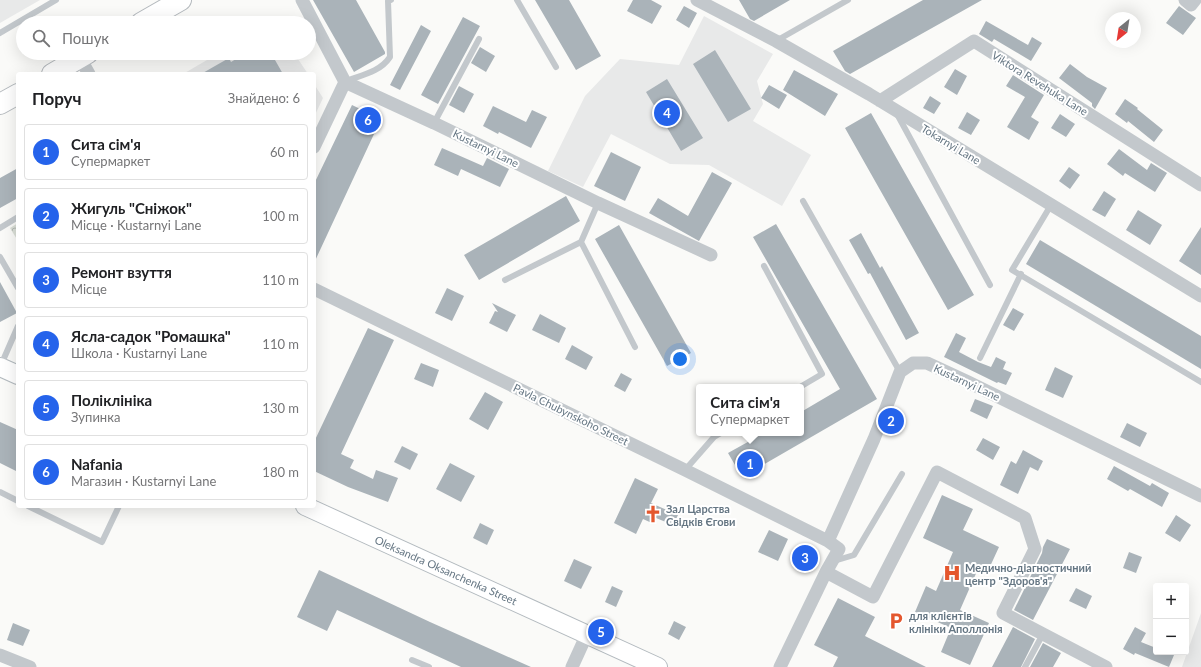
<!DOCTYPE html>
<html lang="uk">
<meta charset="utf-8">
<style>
body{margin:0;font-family:Lato,sans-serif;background:#f6f6f6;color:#202124}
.controls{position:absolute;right:12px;bottom:12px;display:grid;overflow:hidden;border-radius:4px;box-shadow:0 4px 16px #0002}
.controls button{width:36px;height:36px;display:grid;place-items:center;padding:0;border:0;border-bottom:1px solid #e0e0e0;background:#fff;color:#202124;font:20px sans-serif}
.compass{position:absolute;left:1105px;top:12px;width:36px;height:36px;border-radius:50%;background:#fff;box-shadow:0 4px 16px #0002;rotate:210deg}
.you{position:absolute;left:680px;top:359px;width:14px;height:14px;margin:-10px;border:3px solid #fff;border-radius:50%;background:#1a73e8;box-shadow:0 0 0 6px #1a73e833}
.badge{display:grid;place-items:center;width:26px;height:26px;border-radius:50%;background:#2563eb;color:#fff;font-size:13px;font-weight:700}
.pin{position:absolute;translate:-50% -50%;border:2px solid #fff;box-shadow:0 1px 4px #0006}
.popup{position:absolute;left:696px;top:384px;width:108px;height:52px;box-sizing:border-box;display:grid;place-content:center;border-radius:4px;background:#fff;filter:drop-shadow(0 1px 3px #0005);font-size:13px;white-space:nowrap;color:#757577}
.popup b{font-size:15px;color:#202124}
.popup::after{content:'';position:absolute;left:50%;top:100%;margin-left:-8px;border:8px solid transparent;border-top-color:#fff}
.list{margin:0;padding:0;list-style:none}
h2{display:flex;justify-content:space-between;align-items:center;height:52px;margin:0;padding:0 16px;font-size:17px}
h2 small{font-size:13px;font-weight:400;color:#757577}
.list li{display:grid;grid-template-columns:26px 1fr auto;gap:12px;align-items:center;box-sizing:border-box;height:56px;margin:0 8px 8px;padding:0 8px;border:1px solid #e0e0e0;border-radius:4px}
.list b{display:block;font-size:15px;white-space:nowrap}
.list p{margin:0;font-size:13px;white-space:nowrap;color:#757577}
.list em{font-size:13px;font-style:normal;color:#757577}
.icon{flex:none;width:22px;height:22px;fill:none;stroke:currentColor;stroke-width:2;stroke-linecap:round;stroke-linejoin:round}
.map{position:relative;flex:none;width:1201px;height:667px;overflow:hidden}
.search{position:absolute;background:#fff;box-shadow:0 4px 16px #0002;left:16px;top:16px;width:300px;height:44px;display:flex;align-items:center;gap:10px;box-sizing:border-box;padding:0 14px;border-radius:22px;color:#757577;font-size:15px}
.panel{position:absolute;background:#fff;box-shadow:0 4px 16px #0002;left:16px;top:72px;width:300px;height:436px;border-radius:4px}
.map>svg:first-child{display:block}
.built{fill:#e8e9e9}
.park{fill:url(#park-crowns)}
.building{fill:#aab3b9}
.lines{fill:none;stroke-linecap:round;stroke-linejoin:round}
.secondary-casing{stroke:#b3babf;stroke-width:20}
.primary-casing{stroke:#b5babe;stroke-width:22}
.service{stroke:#c3c8cc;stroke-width:6}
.minor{stroke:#c3c8cc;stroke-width:13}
.secondary{stroke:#fff;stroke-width:18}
.primary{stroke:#fff;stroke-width:20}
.labels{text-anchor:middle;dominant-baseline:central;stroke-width:4;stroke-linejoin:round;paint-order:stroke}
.street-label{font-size:11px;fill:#657683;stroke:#fff}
.poi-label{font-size:11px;font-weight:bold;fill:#657683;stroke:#fff;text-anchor:start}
</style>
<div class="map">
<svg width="1201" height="667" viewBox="0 0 1201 667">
<defs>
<pattern id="park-crowns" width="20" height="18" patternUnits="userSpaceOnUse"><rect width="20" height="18" fill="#dadfd7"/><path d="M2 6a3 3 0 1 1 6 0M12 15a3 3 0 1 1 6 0" fill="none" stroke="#b4b9b4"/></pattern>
</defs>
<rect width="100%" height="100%" fill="#fafaf8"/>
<!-- built -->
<path class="built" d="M0,0H40L0,23Z
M704,16L773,54L757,81L763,104L753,121L811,155L782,206L709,165L670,164L611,134L583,187L548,171L585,96L620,59L679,65Z
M219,53H294L308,74H183Z
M314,84L323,98L314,117Z
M1201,613V667H1182Z"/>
<!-- park -->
<path class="park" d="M18,223V241L10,228Z"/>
<!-- building -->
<path class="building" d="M313,0H356L385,52V54L354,72Z
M535,0H569L601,56L576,70Z
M633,0H651L662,6L652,24L627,11Z
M739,0H790L754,21L750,19Z
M923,0H982L850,74L845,71L833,51Z
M684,6L697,13L689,28L676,20Z
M1179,6L1196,18L1183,35L1166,23Z
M463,17L480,26L438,104L421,95Z
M986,21L1028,45L1032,37L1042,43L1031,61L994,39L992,42L979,34Z
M421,25L431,31L400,90L390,85Z
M480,47L495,56L486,72L471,63Z
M715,50L751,109L728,122L693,64Z
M246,53H271L283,74H201L229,58L231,62Z
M1070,64L1087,77L1107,88L1095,109L1092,106V103L1059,78Z
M955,69L967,76L957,95L944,87Z
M794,70L838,94L825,116L783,90Z
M1013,75L1044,95L1031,117L1039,122L1029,140L1007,127L1025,97L1006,86Z
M667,79L703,138L681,151L646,92Z
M769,85L787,95L779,109L761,98Z
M459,86L474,94L464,113L449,105Z
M930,96L941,103L934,114L923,108Z
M1125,99L1138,108L1137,109L1163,130L1154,142L1128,121L1127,123L1115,114Z
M352,105L381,119L314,263V184Z
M493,106L526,122L532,110L547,117L531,148L499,132L498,134L483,126Z
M967,112L980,120L971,135L958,128Z
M871,113L974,295L948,310L845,128Z
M1060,114L1075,124L1066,137L1051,128Z
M442,148L483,166L487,158L509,169L500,187L461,169L458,176L434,165Z
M1119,149L1147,170L1151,163L1167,173L1155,192L1125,173L1123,176L1107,164Z
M611,152L641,167L625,201L594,186Z
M1069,167L1080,175L1070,189L1059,181Z
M18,168V198L0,208V178Z
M712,172L732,183L699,241L649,213L658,198L688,216Z
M1104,191L1116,199L1105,217L1092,210Z
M566,196L580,221L479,280L464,255Z
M1138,210L1162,225L1150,245L1126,230Z
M776,224L877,399L742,477L728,453L764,433H801V412L840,389L753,237Z
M619,225L691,353L667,366L595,239Z
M1201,227V275L1179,261Z
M861,233L880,268L882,266L919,333L906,340L870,273L868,274L849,240Z
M1040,240L1201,336V369L1026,264Z
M0,282L17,313L0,322Z
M447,288L464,296L452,321L435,313Z
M492,303L516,315L507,332L489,323L495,311L498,312Z
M1013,308L1024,314L1014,331L1003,325Z
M540,314L566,328L559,343L532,330Z
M368,328L394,340L341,454L354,460L350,468L373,479L376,470L398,478L388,502L348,487L314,471V442Z
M956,333L966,338L959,352L978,362L991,367L996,357L1006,362L1003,369L1012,373L1006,385L998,382L997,383L944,357Z
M572,345L593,357L586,370L565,359Z
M421,363L439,370L433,387L414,379Z
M1055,367L1073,376L1063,398L1045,390Z
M621,373L632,379L625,392L614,386Z
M485,392L503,402L488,430L469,419Z
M975,399L993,406L987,419L970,411Z
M0,422L18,430V472L0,463Z
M1127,423L1147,433L1140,447L1120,437Z
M983,438L1000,447L993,460L976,450Z
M402,446L418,454L410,470L394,462Z
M1023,450L1043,461L1038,471L1030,467L1018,494L1000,485L1011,461L1016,464Z
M450,463L475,476L461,502L436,489Z
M1114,466L1150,486L1152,483L1169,493L1162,507L1130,489L1128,491L1107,479Z
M635,478L658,489L651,503L678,515L673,525L656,518L654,524L643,519L636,534L614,523Z
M942,495L973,509L963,530L999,547L987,573L978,569L960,610L989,623L970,665L941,652L951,628L915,612L926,586L936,591L953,552L923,538Z
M1176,515L1191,525L1180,542L1165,533Z
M480,523L494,530L487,545L473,538Z
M769,530L788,539L778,561L758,552Z
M1047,539L1070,549L1033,620L1014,610L1042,553L1043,547Z
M1129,552L1142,557L1136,573L1123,568Z
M574,559L592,567L581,589L564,581Z
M319,570L430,622L531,667H461L337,610L327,631L297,617Z
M612,586L623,591L616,607L605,602Z
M1076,588L1092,596L1086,609L1069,601Z
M838,598L875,617L865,636L926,667H833L838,657L814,645Z
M674,621L686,627L679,640L668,634Z
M13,623L30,630L23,646L7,640Z
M1013,627L1035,639L1021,667H992Z
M1135,627L1146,633L1141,642L1156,648V652H1167L1174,655L1169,667L1135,653L1134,655L1123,649Z
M1043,643L1061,653L1053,667H1030Z"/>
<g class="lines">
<!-- secondary casing -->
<g class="secondary-casing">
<path id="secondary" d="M0,367L18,375
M305,506L658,667"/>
</g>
<!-- primary casing -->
<g class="primary-casing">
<path id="primary" d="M141,23L181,0
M52,74L88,53
M0,104L18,94"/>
</g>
<!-- service -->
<path class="service" d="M517,0L556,67
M0,33L56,0
M776,41L848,0
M346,81C362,75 380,72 390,57L388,1L391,0
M897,114L990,285
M434,123L479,39
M803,201L900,372
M1051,205L1012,270L1201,382
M0,228L18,217
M581,242L598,203
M0,257L18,288
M764,266L822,374L800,387
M505,280L581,242L635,347
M980,358L1021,274
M1,365L18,326
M685,470L714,437L721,433
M0,492L18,501
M28,506L102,542L119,506
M834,561L854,555L902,474
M412,660L429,667
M1025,667L1043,634"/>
<!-- minor -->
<path class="minor" d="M302,0L345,82L434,123L598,203L711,255
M697,0L776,41L869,94L1201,296
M1185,0L1191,5L1195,0
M80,58L89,74
M880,101L974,41L1201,185
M314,147L345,82
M314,289L685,470L828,541
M826,572L873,597L937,472L1025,518L1035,549L1003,613L1106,667
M0,655L30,667
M572,667L587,634
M780,667L826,572L839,549L828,541L874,439L900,372L913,363H927L968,382L1201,496"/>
<!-- secondary -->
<use href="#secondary" class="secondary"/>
<!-- primary -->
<use href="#primary" class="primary"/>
</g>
<!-- icons -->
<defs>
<g id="church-bare" transform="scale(1.38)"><path d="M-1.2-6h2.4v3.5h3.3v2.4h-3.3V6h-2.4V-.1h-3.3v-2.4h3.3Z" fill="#e4572e" stroke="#fff" stroke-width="2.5" paint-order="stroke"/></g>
<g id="hospital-bare" transform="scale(1.38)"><path d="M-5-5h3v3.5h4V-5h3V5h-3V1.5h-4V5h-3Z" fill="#e4572e" stroke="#fff" stroke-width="2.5" paint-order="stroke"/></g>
<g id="parking-bare" transform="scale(1.38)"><path d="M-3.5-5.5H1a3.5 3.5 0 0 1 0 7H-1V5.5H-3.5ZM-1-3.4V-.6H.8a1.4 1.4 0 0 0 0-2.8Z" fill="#e4572e" stroke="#fff" stroke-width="2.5" paint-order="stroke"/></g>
</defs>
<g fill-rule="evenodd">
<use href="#church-bare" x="653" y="514"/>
<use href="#hospital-bare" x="952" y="573"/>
<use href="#parking-bare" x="896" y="621"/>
</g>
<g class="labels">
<!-- street labels -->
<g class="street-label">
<text transform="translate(1040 83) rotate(32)">Viktora Revehuka Lane</text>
<text transform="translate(951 144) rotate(31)">Tokarnyi Lane</text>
<text transform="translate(486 148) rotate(26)">Kustarnyi Lane</text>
<text transform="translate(967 382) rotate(25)">Kustarnyi Lane</text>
<text transform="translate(571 414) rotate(26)">Pavla Chubynskoho Street</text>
<text transform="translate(446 570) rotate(24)">Oleksandra Oksanchenka Street</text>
</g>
<!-- poi labels -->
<g class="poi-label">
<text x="666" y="508">Зал Царства<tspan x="666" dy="13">Cвідків Єгови</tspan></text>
<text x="965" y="567">Медично-діагностичний<tspan x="965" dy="13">центр "Здоров'я"</tspan></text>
<text x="909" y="615">для клієнтів<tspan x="909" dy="13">клініки Аполлонія</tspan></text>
</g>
</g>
</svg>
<div class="controls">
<button>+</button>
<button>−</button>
</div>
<svg class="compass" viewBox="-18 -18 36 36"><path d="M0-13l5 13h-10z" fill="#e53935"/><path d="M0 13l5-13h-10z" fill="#757577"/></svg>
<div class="you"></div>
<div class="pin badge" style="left:750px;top:464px">1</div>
<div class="popup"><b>Сита сім'я</b>Супермаркет</div>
<div class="pin badge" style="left:891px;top:421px">2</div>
<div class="pin badge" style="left:805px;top:558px">3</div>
<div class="pin badge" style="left:667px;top:113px">4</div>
<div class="pin badge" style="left:601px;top:632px">5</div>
<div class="pin badge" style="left:368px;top:120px">6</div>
<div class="search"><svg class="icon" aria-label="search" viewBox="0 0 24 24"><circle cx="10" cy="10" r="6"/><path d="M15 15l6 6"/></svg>Пошук</div>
<section class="panel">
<h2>Поруч<small>Знайдено: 6</small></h2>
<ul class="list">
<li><span class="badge">1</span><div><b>Сита сім'я</b><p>Супермаркет</p></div><em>60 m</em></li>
<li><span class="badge">2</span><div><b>Жигуль &quot;Сніжок&quot;</b><p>Місце · Kustarnyi Lane</p></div><em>100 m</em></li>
<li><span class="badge">3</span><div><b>Ремонт взуття</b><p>Місце</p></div><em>110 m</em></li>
<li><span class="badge">4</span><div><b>Ясла-садок &quot;Ромашка&quot;</b><p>Школа · Kustarnyi Lane</p></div><em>110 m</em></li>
<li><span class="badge">5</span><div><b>Поліклініка</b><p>Зупинка</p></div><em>130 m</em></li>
<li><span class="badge">6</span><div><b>Nafania</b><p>Магазин · Kustarnyi Lane</p></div><em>180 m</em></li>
</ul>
</section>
</div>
